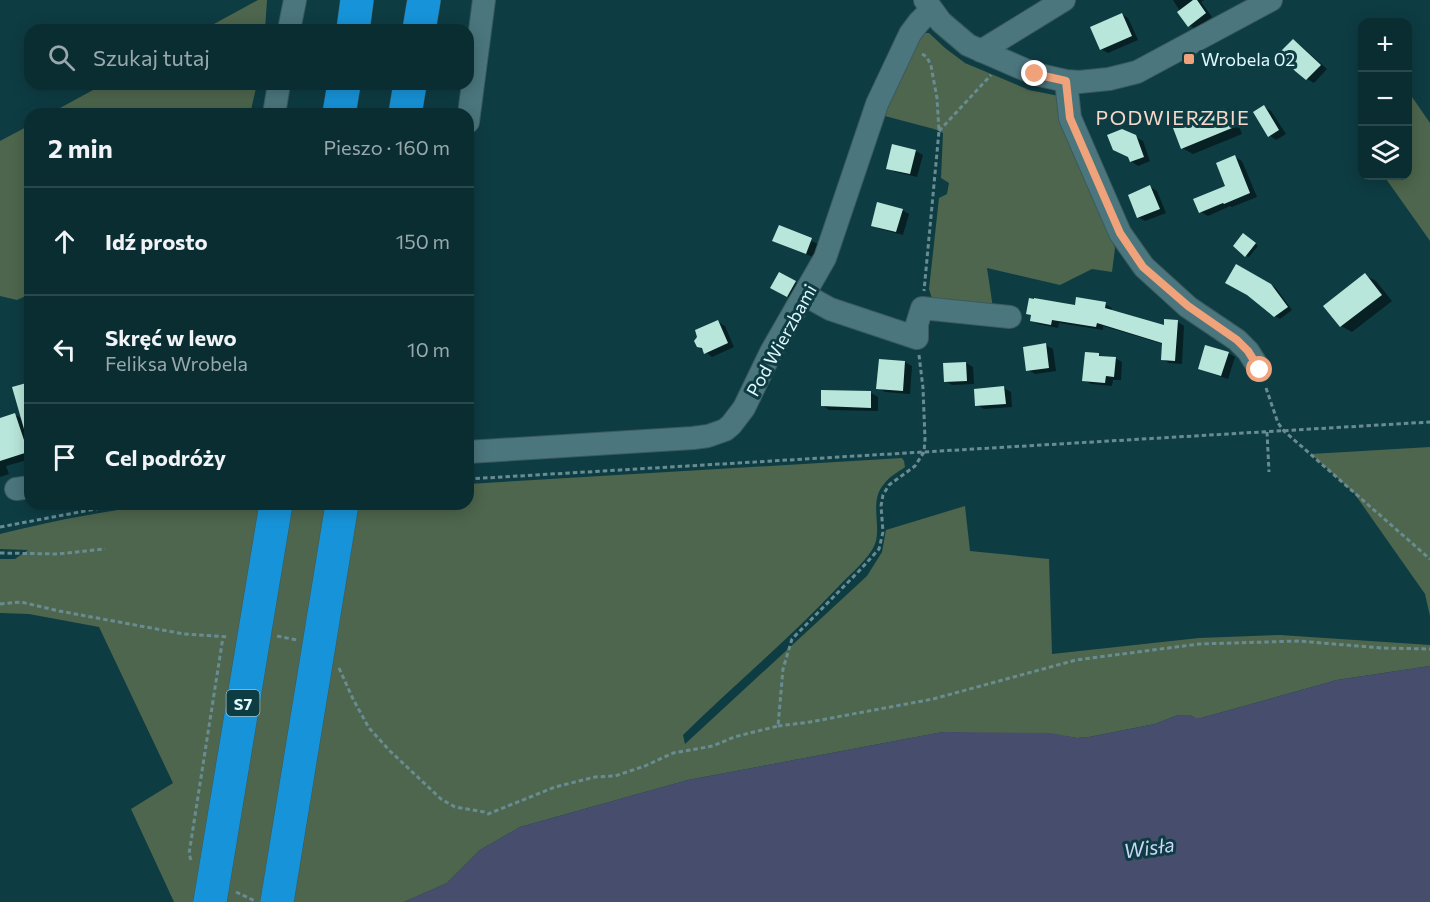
<!DOCTYPE html>
<html lang="pl">
<meta charset="utf-8">
<style>
body{margin:0;font-family:Commissioner,sans-serif;background:#13353a;color:#f1f3f6}
.controls{position:absolute;right:18px;top:18px;display:grid;overflow:hidden;border-radius:12px;box-shadow:0 3px 15px #0003}
.controls button{width:54px;height:54px;display:grid;place-items:center;padding:0;border:0;border-bottom:2px solid #2a494d;background:#0a2d32;color:#f1f3f6;font:30px sans-serif}
.stop{position:absolute;width:18px;height:18px;margin:-14px;border:4px solid #f0a27a;border-radius:50%;background:#fff}
.stop.end{background:#f0a27a;border-color:#fff;box-shadow:0 2px 6px #0008}
.list{margin:0;padding:0;list-style:none}
h2{display:flex;justify-content:space-between;align-items:center;height:78px;margin:0;padding:0 24px;font-size:26px}
h2 small{font-size:20px;font-weight:400;color:#99a8ac}
.list li{display:grid;grid-template-columns:39px 1fr auto;gap:18px;align-items:center;box-sizing:border-box;height:108px;padding:0 24px;border-top:2px solid #2a494d}
.list b{display:block;font-size:22px;white-space:nowrap}
.list p{margin:0;font-size:20px;white-space:nowrap;color:#99a8ac}
.list em{font-size:20px;font-style:normal;color:#99a8ac}
.icon{flex:none;width:33px;height:33px;fill:none;stroke:currentColor;stroke-width:2;stroke-linecap:round;stroke-linejoin:round}
.map{position:relative;flex:none;width:1430px;height:902px;overflow:hidden}
.search{position:absolute;background:#0a2d32;box-shadow:0 3px 15px #0003;left:24px;top:24px;width:450px;height:66px;display:flex;align-items:center;gap:15px;box-sizing:border-box;padding:0 21px;border-radius:18px;color:#99a8ac;font-size:22px}
.panel{position:absolute;background:#0a2d32;box-shadow:0 3px 15px #0003;left:24px;top:108px;width:450px;height:402px;border-radius:18px}
.map>svg:first-child{display:block}
.green{fill:#4e664d}
.water{fill:#474e6d}
.shadow{fill:#0007}
.building{fill:#b9e6da}
.lines{fill:none;stroke-linecap:round;stroke-linejoin:round}
.minor-casing{stroke:#3a5a5e;stroke-width:24}
.highway-casing{stroke:#3a5a5e;stroke-width:34}
.path{stroke:#688c92;stroke-width:3;stroke-dasharray:4.5 3;stroke-linecap:butt}
.minor{stroke:#4b767d;stroke-width:22}
.highway{stroke:#1794d9;stroke-width:33}
.highway-bridge-casing{stroke:#3a5a5e;stroke-width:34;stroke-linecap:butt}
.highway-bridge{stroke:#1794d9;stroke-width:33}
.route{stroke:#f0a27a;stroke-width:8}
.poi-dot{fill:#f0a27a;stroke:#0e3c43;stroke-width:2}
.labels{text-anchor:middle;dominant-baseline:central;stroke-width:6;stroke-linejoin:round;paint-order:stroke}
.shield{fill:#0e3c43;stroke:#a2c0c4;stroke-width:1.5}
.shield-label{font-size:16px;font-weight:bold;fill:#e1f8fc}
.poi-label{font-size:18px;fill:#e1f8fc;stroke:#0e3c43;text-anchor:start}
.street-label{font-size:18px;fill:#e1f8fc;stroke:#0e3c43}
.neighbourhood-label{font-size:20px;letter-spacing:1.5px;fill:#f7d8c9;stroke:#0e3c43}
.water-label{font-size:20px;font-style:italic;fill:#ccd5f8;stroke:#0e3c43}
</style>
<div class="map">
<svg width="1430" height="902" viewBox="0 0 1430 902">
<rect width="100%" height="100%" fill="#0e3c43"/>
<!-- green -->
<path class="green" d="M258,0H267L265,30H203Z
M924,33H929L945,48L965,63L1029,90L1059,96L1098,199L1115,248L1112,272L1092,269L1060,285L987,268L993,308L933,302L929,289L939,198L947,194L949,183L941,178L943,133L934,129L881,115L911,52Z
M104,84H257L250,114H49Z
M1408,91L1430,123V241L1384,176H1408Z
M30,125V294L17,300L0,296V141Z
M1430,447V616L1425,594L1354,493L1311,454Z
M902,458L904,461L905,467C898,472 889,477 884,484C867,503 885,531 872,550C864,563 849,575 838,587C789,639 734,685 683,735L685,744L867,576L882,552L886,530L965,506L970,551L1049,559L1052,654L1199,638L1280,635L1430,645V666L1337,680L1201,718H1195L1190,715H1178L1155,724L1089,737L1077,738L1065,736L943,732L688,780L520,827L480,850L447,883L404,902H174L131,809L173,783L99,627L29,614L0,613V559H15L28,550L0,549V534C57,520 115,508 174,504H468V484Z"/>
<!-- water -->
<path class="water" d="M1430,666V902H404L447,883L480,850L520,827L688,780L943,732L1051,733L1077,738L1089,737L1155,724L1178,715H1190L1195,718H1201L1337,680Z"/>
<!-- shadow -->
<path class="shadow" d="M1173,0H1204L1201,2L1212,17L1195,29L1189,25Z
M1121,14L1128,18L1138,40L1108,53L1101,49Z
M1293,41L1300,45L1327,69L1314,83L1307,79Z
M1264,107L1271,111L1286,134L1276,140L1269,135Z
M1224,109L1235,116L1242,134L1193,154L1182,148Z
M1136,137L1143,141L1150,161L1138,166L1131,161Z
M916,151L923,155L917,177L895,172L888,168Z
M1235,157L1242,161L1257,197L1232,207L1230,206L1208,216L1201,212L1227,187Z
M1150,187L1157,191L1166,213L1145,221L1138,217Z
M902,210L909,214L903,235L880,229L873,225Z
M779,227L818,244L813,257L774,241Z
M1247,236L1258,246L1249,257L1246,256Z
M1237,266L1276,288L1292,310L1280,319L1275,316Z
M780,274L802,286L794,300L772,288Z
M1365,275L1376,281L1392,301L1352,332L1341,326Z
M1105,304L1112,308L1111,311L1165,327L1178,322L1184,326L1182,364L1169,363L1162,359L1163,344L1103,326V330L1059,323L1058,328L1038,324L1032,321L1033,316L1027,313Z
M718,322L725,326L734,347L712,357L698,346Z
M1046,345L1053,349L1056,371L1035,374L1028,370Z
M1228,353L1235,357L1228,379L1207,372L1200,368Z
M1098,355L1103,357L1115,358L1122,362L1121,380H1113L1112,386L1091,384L1084,380Z
M905,362L912,366L910,394L885,392L878,388Z
M966,363L973,367L974,384L952,385L945,381V364Z
M30,383V419L22,416L30,438V459L6,466L9,474L0,477V432H2L0,420L15,415L23,419L14,388Z
M1004,388L1011,392L1012,407L984,409L977,405Z
M823,391L871,393L878,397V411L829,410L822,405Z"/>
<!-- building -->
<path class="building" d="M1193,0H1197L1206,13L1188,27L1177,12Z
M1122,13L1132,36L1100,50L1090,27Z
M1293,39L1321,65L1306,80L1295,71L1279,53Z
M1264,105L1279,130L1268,137L1253,112Z
M1224,108L1232,128L1181,149L1173,128Z
M1122,129L1136,135L1144,157L1130,162L1128,157L1113,150L1107,135Z
M892,144L916,150L910,174L886,169Z
M1235,155L1250,193L1224,204L1223,203L1199,213L1193,199L1225,186L1216,163Z
M1150,185L1160,209L1137,218L1128,195Z
M877,202L903,209L896,232L871,226Z
M779,225L812,238L806,254L772,241Z
M1243,233L1256,243L1245,257L1233,246Z
M1236,264L1271,284L1288,307L1274,317L1247,295L1225,283Z
M779,272L796,281L787,297L770,288Z
M1365,273L1382,295L1340,327L1323,306Z
M1076,297L1106,302L1105,308L1164,325V319L1178,320L1175,361L1161,360L1162,343L1097,323L1096,327L1052,320L1051,325L1030,321L1031,315L1026,314L1029,298L1034,299V298L1075,305Z
M718,320L728,343L704,354L702,348L697,347L694,341L697,337L695,330Z
M1046,343L1049,368L1026,371L1023,347Z
M1205,345L1229,352L1221,376L1198,369Z
M1085,352L1099,353V356L1116,357L1114,377L1106,376L1105,383L1082,381Z
M879,359L905,361L903,391L876,389Z
M966,362L967,381L944,382L943,363Z
M30,382V436H26L12,387Z
M1004,386L1006,404L975,406L974,389Z
M821,390L871,391V408L821,406Z
M15,413L28,452L0,461V418Z"/>
<g class="lines">
<!-- minor casing -->
<g class="minor-casing">
<path id="minor" d="M925,0L941,22L968,45L1035,74L1066,81L1079,82L1109,79L1137,72L1271,0
M289,30L295,0
M981,51L1064,0
M1066,81L1070,118L1120,233L1144,267L1188,307L1237,340L1248,351L1260,370
M274,114L279,84
M468,122L484,0
M805,295L830,309L917,338V324L922,308L1010,317
M468,452L693,438L708,436L725,430L731,425L744,408L771,352L825,258L877,104L910,34L919,22L931,10
M16,489L30,487"/>
</g>
<!-- highway casing -->
<g class="highway-casing">
<path id="highway" d="M353,30L357,0
M419,30L424,0
M339,114L344,84
M405,114L410,84"/>
</g>
<!-- path -->
<path class="path" d="M922,54L927,57L931,66L937,98L939,131L924,291
M939,131L991,75
M1266,388L1278,423L1284,431L1430,559
M1267,432L1269,472
M468,479L1430,422
M0,527L122,504
M0,553L57,554L105,549
M0,604L21,602L59,611L184,634L229,637
M277,636L297,640
M339,668L353,699L369,728L390,751L441,799L455,807L484,812L488,814L555,787L595,777L615,776L645,766L673,753L713,746L734,737L778,726L783,669L792,639L859,571L879,549L883,532L881,506L883,495L889,485L915,466L924,452L925,439L923,388L919,355
M778,726L810,722L933,699L1076,660L1199,644L1299,641L1381,648L1430,649
M191,860L189,854L223,637
M236,892L255,901"/>
<!-- minor -->
<use href="#minor" class="minor"/>
<!-- highway -->
<use href="#highway" class="highway"/>
<!-- highway-bridge casing -->
<g class="highway-bridge-casing">
<path id="highway-bridge" d="M210,902L276,504
M277,902L342,504"/>
</g>
<!-- highway-bridge -->
<use href="#highway-bridge" class="highway-bridge"/>
</g>
<g class="lines">
<!-- route -->
<path class="route" d="M1035,74L1066,81L1070,118L1120,233L1143,267L1188,306L1237,340L1248,351L1260,370"/>
</g>
<!-- markers -->
<rect class="poi-dot" x="1183" y="53" width="12" height="12" rx="3"/>
<g class="labels">
<!-- shield labels -->
<rect class="shield" x="226.5" y="690" width="33" height="26" rx="4.5"/>
<g class="shield-label">
<text x="243" y="703">S7</text>
</g>
<!-- poi labels -->
<g class="poi-label">
<text x="1201" y="59">Wrobela 02</text>
</g>
<!-- street labels -->
<g class="street-label">
<text transform="translate(781 340) rotate(-61)">Pod Wierzbami</text>
</g>
<!-- neighbourhood labels -->
<g class="neighbourhood-label">
<text x="1173" y="117">PODWIERZBIE</text>
</g>
<!-- water labels -->
<g class="water-label">
<text transform="translate(1149 847) rotate(-8)">Wisła</text>
</g>
</g>
</svg>
<div class="controls">
<button>+</button>
<button>−</button>
<button><svg class="icon" aria-label="layers" viewBox="0 0 24 24"><path d="M12 4l9 5-9 5-9-5zM3 14l9 5 9-5"/></svg></button>
</div>
<div class="stop" style="left:1260px;top:370px"></div>
<div class="stop end" style="left:1035px;top:74px"></div>
<div class="search"><svg class="icon" aria-label="search" viewBox="0 0 24 24"><circle cx="10" cy="10" r="6"/><path d="M15 15l6 6"/></svg>Szukaj tutaj</div>
<section class="panel">
<h2>2 min<small>Pieszo · 160 m</small></h2>
<ul class="list">
<li><svg class="icon" aria-label="ahead" viewBox="0 0 24 24"><path d="M12 20V5M6 11l6-6 6 6"/></svg><div><b>Idź prosto</b></div><em>150 m</em></li>
<li><svg class="icon" aria-label="left" viewBox="0 0 24 24"><path d="M17 20v-9H6M10 6l-5 5 5 5"/></svg><div><b>Skręć w lewo</b><p>Feliksa Wrobela</p></div><em>10 m</em></li>
<li><svg class="icon" aria-label="arrive" viewBox="0 0 24 24"><path d="M6 21V4h12l-3 4 3 4H6"/></svg><div><b>Cel podróży</b></div></li>
</ul>
</section>
</div>
